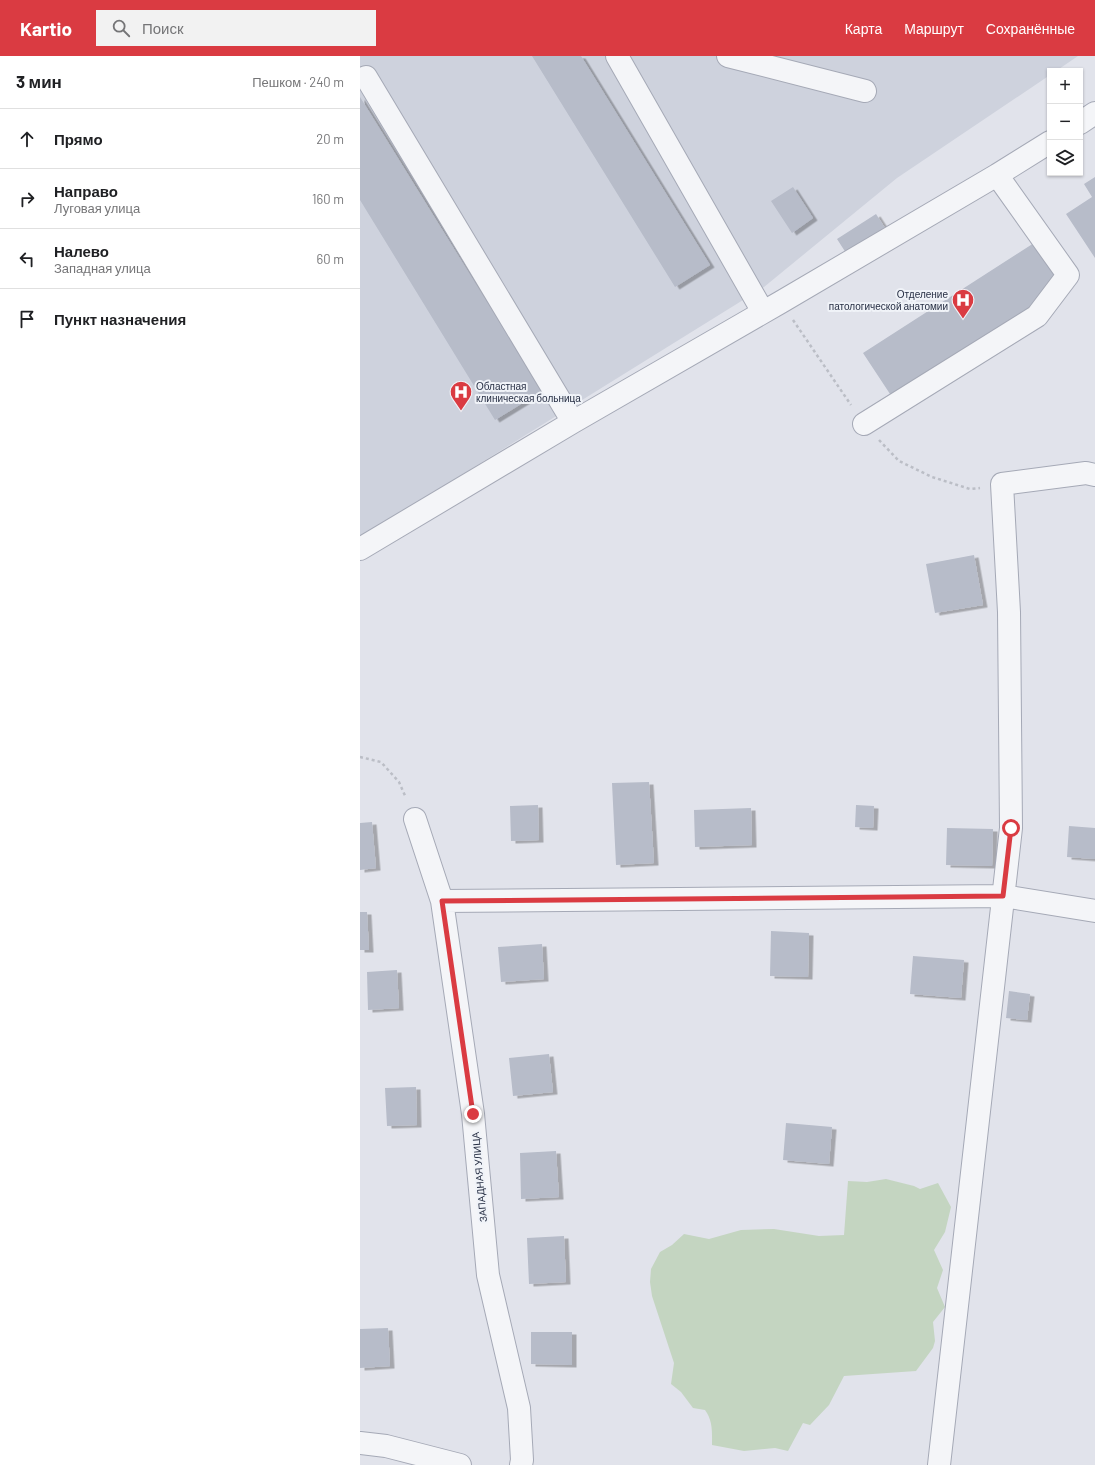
<!DOCTYPE html>
<html lang="ru">
<meta charset="utf-8">
<style>
body{margin:0;font-family:Barlow,sans-serif;background:#f2f2f2;color:#202124}
.controls{position:absolute;right:12px;top:12px;display:grid;overflow:hidden;border-radius:0px;box-shadow:0 1px 3px #0004}
.controls button{width:36px;height:36px;display:grid;place-items:center;padding:0;border:0;border-bottom:1px solid #e0e0e0;background:#fff;color:#202124;font:20px sans-serif}
.stop{position:absolute;width:12px;height:12px;margin:-9px;border:3px solid #da3b42;border-radius:50%;background:#fff}
.stop.end{background:#da3b42;border-color:#fff;box-shadow:0 1px 4px #0008}
.list{margin:0;padding:0;list-style:none}
h2{display:flex;justify-content:space-between;align-items:center;height:52px;margin:0;padding:0 16px;font-size:17px}
h2 small{font-size:13px;font-weight:400;color:#757577}
.list li{display:grid;grid-template-columns:26px 1fr auto;gap:12px;align-items:center;box-sizing:border-box;height:60px;padding:0 16px;border-top:1px solid #e0e0e0}
.list b{display:block;font-size:15px;white-space:nowrap}
.list p{margin:0;font-size:13px;white-space:nowrap;color:#757577}
.list em{font-size:13px;font-style:normal;color:#757577}
.icon{flex:none;width:22px;height:22px;fill:none;stroke:currentColor;stroke-width:2;stroke-linecap:round;stroke-linejoin:round}
.map{position:relative;flex:none;width:735px;height:1409px;overflow:hidden}
header{display:flex;align-items:center;gap:24px;box-sizing:border-box;height:56px;padding:0 20px;background:#da3b42;color:#fff}
header strong{font-size:19px}
nav{display:flex;gap:22px;margin-inline-start:auto;font-size:14px}
.search{width:280px;height:36px;background:#f2f2f2;display:flex;align-items:center;gap:10px;box-sizing:border-box;padding:0 14px;border-radius:0px;color:#757577;font-size:15px}
main{display:flex}
aside{flex:1;background:#fff}
.map>svg:first-child{display:block}
.built{fill:#ced2dd}
.green{fill:#c4d5c1}
.building{fill:#b7bcc9;filter:url(#shadow)}
.lines{fill:none;stroke-linecap:round;stroke-linejoin:round}
.minor-casing{stroke:#a5a9b6;stroke-width:24}
.path{stroke:#bbbec6;stroke-width:2.5;stroke-dasharray:3 3;stroke-linecap:butt}
.minor{stroke:#f4f5f8;stroke-width:22}
.route{stroke:#da3b42;stroke-width:5}
.labels{text-anchor:middle;dominant-baseline:central;stroke-width:4;stroke-linejoin:round;paint-order:stroke}
.poi-label{font-size:10px;fill:#272f44;stroke:#f0f3f8;text-anchor:end}
.street-label{font-size:10px;fill:#272f44;stroke:#f0f3f8}
</style>
<header>
<strong>Kartio</strong>
<div class="search"><svg class="icon" aria-label="search" viewBox="0 0 24 24"><circle cx="10" cy="10" r="6"/><path d="M15 15l6 6"/></svg>Поиск</div>
<nav><a>Карта</a><a>Маршрут</a><a>Сохранённые</a></nav>
</header>
<main>
<aside>
<h2>3 мин<small>Пешком · 240 m</small></h2>
<ul class="list">
<li><svg class="icon" aria-label="ahead" viewBox="0 0 24 24"><path d="M12 20V5M6 11l6-6 6 6"/></svg><div><b>Прямо</b></div><em>20 m</em></li>
<li><svg class="icon" aria-label="right" viewBox="0 0 24 24"><path d="M7 20v-9h11M14 6l5 5-5 5"/></svg><div><b>Направо</b><p>Луговая улица</p></div><em>160 m</em></li>
<li><svg class="icon" aria-label="left" viewBox="0 0 24 24"><path d="M17 20v-9H6M10 6l-5 5 5 5"/></svg><div><b>Налево</b><p>Западная улица</p></div><em>60 m</em></li>
<li><svg class="icon" aria-label="arrive" viewBox="0 0 24 24"><path d="M6 21V4h12l-3 4 3 4H6"/></svg><div><b>Пункт назначения</b></div></li>
</ul>
</aside>
<div class="map">
<svg width="735" height="1409" viewBox="0 0 735 1409">
<defs>
<filter id="shadow"><feDropShadow dx="4.5" dy="2.5" stdDeviation="0" flood-color="#0004"/></filter>
</defs>
<rect width="100%" height="100%" fill="#e1e3eb"/>
<!-- built -->
<path class="built" d="M0,0H718L696,15H690V19L537,122L404,231L0,482Z"/>
<!-- green -->
<path class="green" d="M526,1123L554,1130L560,1133L578,1127L591,1151L585,1176L574,1194L583,1214L577,1232L585,1251L573,1266L575,1285L573,1292L556,1315L484,1320L469,1349L450,1369L443,1367L428,1395L415,1392L384,1395L352,1389C352,1376 353,1365 345,1354L333,1352L321,1336L311,1328L314,1307L292,1240L290,1226L291,1213L300,1196L312,1189L324,1178L349,1183L381,1174L414,1173L459,1180L484,1179L488,1125L507,1126Z"/>
<!-- building -->
<path class="building" d="M172,0H221L350,209L315,231Z
M0,41L182,335L135,364L0,144Z
M735,121V202L706,158L732,141L724,128Z
M433,131L453,162L432,177L411,145Z
M516,158L525,172L486,197L477,183Z
M674,187L703,231L532,341L503,297Z
M614,499L623,549L575,557L566,508Z
M289,726L294,807L256,809L252,727Z
M178,749L179,784L151,785L150,750Z
M496,749L514,750L513,772L495,771Z
M391,752L392,789L335,791L334,754Z
M12,766L16,812L0,814V767Z
M709,770L735,772V803L707,801Z
M587,772L633,773L632,810L586,809Z
M0,856H7L9,894H0Z
M411,875L449,877L448,921L410,920Z
M182,888L184,923L141,926L138,891Z
M553,900L604,904L601,942L550,938Z
M37,914L39,952L8,954L7,916Z
M649,935L670,938L667,964L646,962Z
M189,998L193,1036L153,1040L149,1002Z
M56,1031L57,1069L27,1070L25,1032Z
M426,1067L472,1071L469,1108L423,1104Z
M196,1095L199,1141L161,1143L160,1097Z
M204,1180L206,1226L169,1228L167,1182Z
M28,1272L30,1310L0,1312V1273Z
M171,1276H212V1309L171,1308Z"/>
<g class="lines">
<!-- minor casing -->
<g class="minor-casing">
<path id="minor" d="M257,0L403,256
M368,0L505,35
M6,21L213,366
M720,67L735,57
M504,368L677,260L708,219L637,119
M0,493L213,366L421,246L637,119L690,86
M55,763L82,845L113,1058L128,1219L159,1352L162,1404L161,1409
M82,845L643,840L735,855
M0,1387L26,1390L100,1409
M579,1409L651,772L649,556L642,428L726,417L735,419"/>
</g>
<!-- path -->
<path class="path" d="M433,264L491,349
M519,384L539,405L572,421L610,433L620,432
M0,701L21,706L39,726L46,742"/>
<!-- minor -->
<use href="#minor" class="minor"/>
</g>
<g class="lines">
<!-- route -->
<path class="route" d="M113,1058L82,845L643,840L651,772"/>
</g>
<!-- icons -->
<defs>
<g id="hospital-pin" transform="scale(1.15)"><path d="M0 17L-7.5 6A9.5 9.5 0 1 1 7.5 6Z" fill="#da3b42" stroke="#f0f3f8"/><path d="M-5-5h3v3.5h4V-5h3V5h-3V1.5h-4V5h-3Z" fill="#fff"/></g>
</defs>
<g fill-rule="evenodd">
<use href="#hospital-pin" x="603" y="244"/>
<use href="#hospital-pin" x="101" y="336"/>
</g>
<g class="labels">
<!-- poi labels -->
<g class="poi-label">
<text x="588" y="238">Отделение<tspan x="588" dy="12">патологической анатомии</tspan></text>
<text x="116" y="330" text-anchor="start">Областная<tspan x="116" dy="12">клиническая больница</tspan></text>
</g>
<!-- street labels -->
<g class="street-label">
<text transform="translate(119 1121) rotate(-95)">ЗАПАДНАЯ УЛИЦА</text>
</g>
</g>
</svg>
<div class="controls">
<button>+</button>
<button>−</button>
<button><svg class="icon" aria-label="layers" viewBox="0 0 24 24"><path d="M12 4l9 5-9 5-9-5zM3 14l9 5 9-5"/></svg></button>
</div>
<div class="stop" style="left:651px;top:772px"></div>
<div class="stop end" style="left:113px;top:1058px"></div>
</div>
</main>
